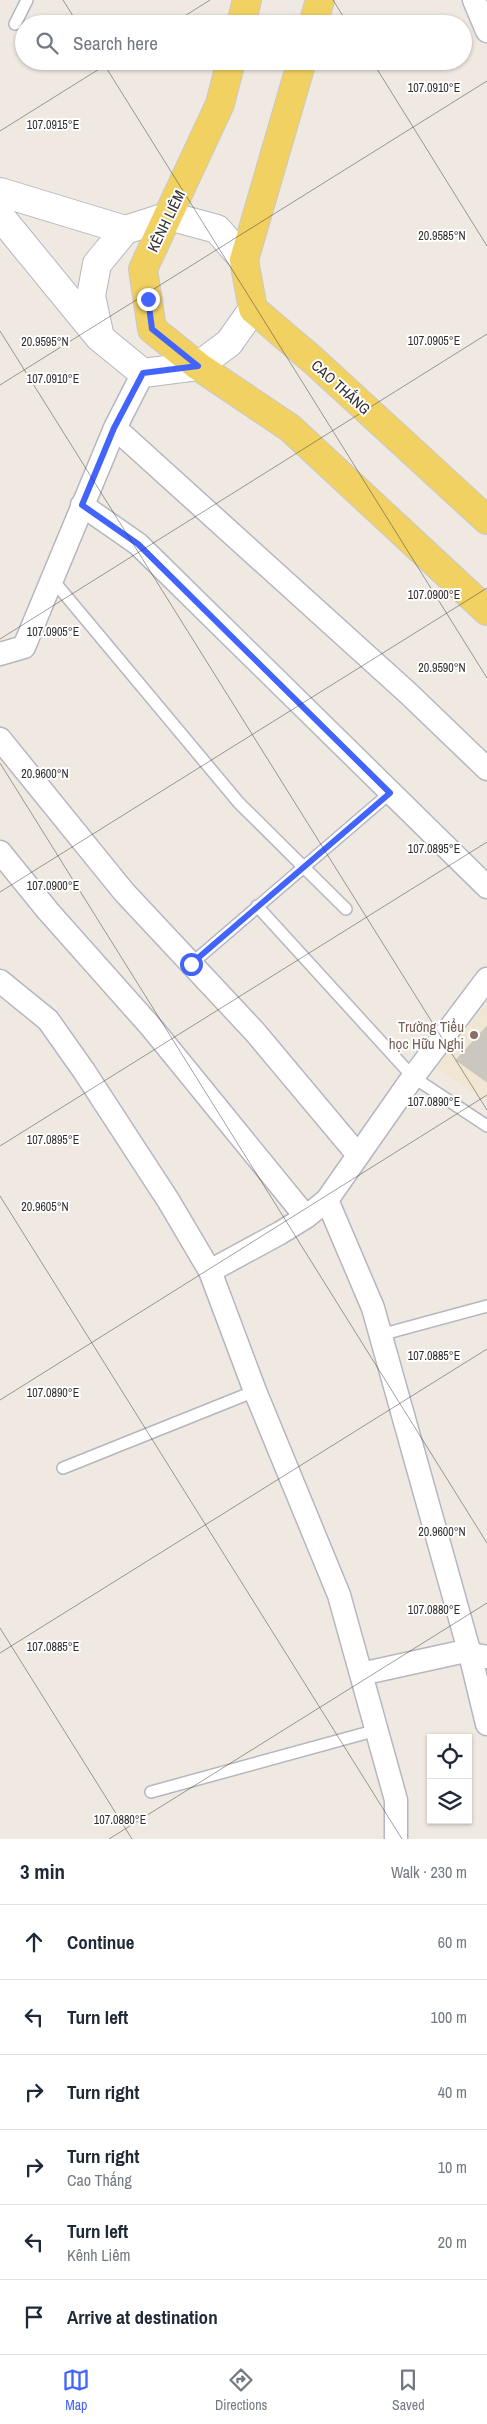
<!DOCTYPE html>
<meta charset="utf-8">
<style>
body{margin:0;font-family:"Archivo Narrow",sans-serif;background:#f2f2f3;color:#1f2937}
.controls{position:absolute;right:15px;bottom:15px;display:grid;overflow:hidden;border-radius:0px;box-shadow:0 1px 4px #0004}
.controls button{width:45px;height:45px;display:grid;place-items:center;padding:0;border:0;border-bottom:1px solid #e0e1e3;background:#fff;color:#1f2937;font:25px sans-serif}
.stop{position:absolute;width:15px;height:15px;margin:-11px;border:4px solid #4264fb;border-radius:50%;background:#fff}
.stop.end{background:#4264fb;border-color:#fff;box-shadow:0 1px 5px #0008}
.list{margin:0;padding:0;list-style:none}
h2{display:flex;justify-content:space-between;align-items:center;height:65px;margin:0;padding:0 20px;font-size:21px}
h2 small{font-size:16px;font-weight:400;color:#747a83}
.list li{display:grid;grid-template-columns:32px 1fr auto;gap:15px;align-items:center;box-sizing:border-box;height:75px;padding:0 20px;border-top:1px solid #e0e1e3}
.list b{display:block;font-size:19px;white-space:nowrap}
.list p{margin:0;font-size:16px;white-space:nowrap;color:#747a83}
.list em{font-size:16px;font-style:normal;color:#747a83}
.icon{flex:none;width:28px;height:28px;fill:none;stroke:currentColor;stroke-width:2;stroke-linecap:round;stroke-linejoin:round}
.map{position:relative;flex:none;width:487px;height:1839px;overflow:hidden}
.search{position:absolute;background:#fff;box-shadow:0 1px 4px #0004;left:15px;right:15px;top:15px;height:55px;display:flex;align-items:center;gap:12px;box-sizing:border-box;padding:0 18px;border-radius:28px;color:#747a83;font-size:19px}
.sheet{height:515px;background:#fff}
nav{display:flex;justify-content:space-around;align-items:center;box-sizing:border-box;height:70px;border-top:1px solid #e0e1e3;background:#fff;font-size:14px;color:#747a83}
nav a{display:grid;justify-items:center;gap:2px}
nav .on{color:#4264fb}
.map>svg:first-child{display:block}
.education{fill:#f0e6d1}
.building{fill:#cbc7bf;stroke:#cbc5ba}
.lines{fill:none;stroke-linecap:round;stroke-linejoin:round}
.service-casing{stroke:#b4b7c1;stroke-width:14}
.minor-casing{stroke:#b4b7c1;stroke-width:25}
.secondary-casing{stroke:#b4b7c1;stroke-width:30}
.primary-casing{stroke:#c9c9c9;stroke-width:30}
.service{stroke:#fff;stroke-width:11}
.minor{stroke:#fff;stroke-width:22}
.secondary{stroke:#fff;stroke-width:28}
.primary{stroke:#f2d163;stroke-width:28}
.route{stroke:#4264fb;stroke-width:6}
.ticks{fill:none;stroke:#2e2e2e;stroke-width:1;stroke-opacity:0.45}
.education-dot{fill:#8d6e63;stroke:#fff;stroke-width:2}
.labels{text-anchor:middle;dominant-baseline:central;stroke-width:4;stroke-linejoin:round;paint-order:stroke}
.street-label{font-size:15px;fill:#2e2e2e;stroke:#fff}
.education-label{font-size:15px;fill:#785e54;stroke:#fff;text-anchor:end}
.ticks-label{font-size:12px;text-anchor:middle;fill:#2e2e2e;stroke:#fff;stroke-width:4;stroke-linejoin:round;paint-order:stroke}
</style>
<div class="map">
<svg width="487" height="1839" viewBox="0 0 487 1839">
<rect width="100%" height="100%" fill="#efe9e1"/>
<!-- education -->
<path class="education" d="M487,1003V1101L436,1067Z"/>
<!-- building -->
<path class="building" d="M487,1026V1082L456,1060Z"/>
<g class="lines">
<!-- service casing -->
<g class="service-casing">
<path id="service" d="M15,24L27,0
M52,579L239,803L346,909
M257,906L413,1077L487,1126
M191,964L390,793
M380,1335L487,1306
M63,1468L255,1391
M151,1792L377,1730"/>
</g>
<!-- minor casing -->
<g class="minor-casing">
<path id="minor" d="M474,0L487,31
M115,428L409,694L487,769
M82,505L138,544L487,887
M0,654L24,647L115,428L143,373
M0,739L124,892L255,1032L358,1155
M0,852L48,911L152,1028L306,1217
M0,981L48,1020L84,1071L168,1200L210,1271L255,1391L339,1595L396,1800V1839
M327,1200L373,1308L470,1654L487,1724
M210,1271L280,1233L306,1217L327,1200L413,1077L487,979
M361,1674L461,1652L487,1657"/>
</g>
<!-- secondary casing -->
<g class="secondary-casing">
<path id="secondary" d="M0,192L125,230
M0,216L99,337L143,373L198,366L229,343L253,309
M99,333L91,296L97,264L125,230L169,216L217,229L244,260"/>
</g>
<!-- primary casing -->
<g class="primary-casing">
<path id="primary" d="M241,24L247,0
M313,24L320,0
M231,61L220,104L143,269L152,329L198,366L290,428L487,611
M302,61L244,260L253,309L315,362L487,520"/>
</g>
<!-- service -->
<use href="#service" class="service"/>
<!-- minor -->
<use href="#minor" class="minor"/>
<!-- secondary -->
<use href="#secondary" class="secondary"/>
<!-- primary -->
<use href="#primary" class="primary"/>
</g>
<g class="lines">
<!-- route -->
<path class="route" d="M148,299L152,329L198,366L143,373L114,428L82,505L138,544L390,793L191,964"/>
</g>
<!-- ticks -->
<path class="ticks" d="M63,0L78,24M333,0L348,24M172,24L210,0M102,61L487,678M372,61L487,246M0,131L112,61M0,331L487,1110M0,385L487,81M0,639L487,334M0,763L487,1543M0,892L487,588M0,1146L487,842M0,1196L402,1839M0,1400L487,1095M0,1628L132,1839M0,1653L487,1349M109,1839L487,1603"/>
<!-- markers -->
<circle class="education-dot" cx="474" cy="1035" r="5"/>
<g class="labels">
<!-- street labels -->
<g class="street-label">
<text transform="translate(166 221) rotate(-64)">KÊNH LIÊM</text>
<text transform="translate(341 387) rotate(42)">CAO THẮNG</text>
</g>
<!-- education labels -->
<g class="education-label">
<text x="464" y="1026">Trường Tiểu<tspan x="464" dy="17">học Hữu Nghị</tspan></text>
</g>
</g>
<g class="ticks-label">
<text x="434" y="92">107.0910°E</text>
<text x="53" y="129">107.0915°E</text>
<text x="442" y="240">20.9585°N</text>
<text x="434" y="345">107.0905°E</text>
<text x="45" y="346">20.9595°N</text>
<text x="53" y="383">107.0910°E</text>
<text x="434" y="599">107.0900°E</text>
<text x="53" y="636">107.0905°E</text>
<text x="442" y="672">20.9590°N</text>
<text x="45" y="778">20.9600°N</text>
<text x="434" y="853">107.0895°E</text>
<text x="53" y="890">107.0900°E</text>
<text x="434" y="1106">107.0890°E</text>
<text x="53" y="1144">107.0895°E</text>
<text x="45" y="1211">20.9605°N</text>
<text x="434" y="1360">107.0885°E</text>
<text x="53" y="1397">107.0890°E</text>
<text x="442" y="1536">20.9600°N</text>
<text x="434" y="1614">107.0880°E</text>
<text x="53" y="1651">107.0885°E</text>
<text x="120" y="1824">107.0880°E</text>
</g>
</svg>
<div class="controls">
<button><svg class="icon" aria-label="locate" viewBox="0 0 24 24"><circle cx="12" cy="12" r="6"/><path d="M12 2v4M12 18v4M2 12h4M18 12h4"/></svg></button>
<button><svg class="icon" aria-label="layers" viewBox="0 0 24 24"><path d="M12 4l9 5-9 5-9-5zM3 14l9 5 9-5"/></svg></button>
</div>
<div class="stop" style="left:191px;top:964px"></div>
<div class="stop end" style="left:148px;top:299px"></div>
<div class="search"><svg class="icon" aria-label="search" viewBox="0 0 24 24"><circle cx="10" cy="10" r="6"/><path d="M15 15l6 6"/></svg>Search here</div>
</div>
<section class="sheet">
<h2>3 min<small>Walk · 230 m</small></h2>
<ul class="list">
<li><svg class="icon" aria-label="ahead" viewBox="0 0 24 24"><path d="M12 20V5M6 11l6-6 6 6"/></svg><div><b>Continue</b></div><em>60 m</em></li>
<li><svg class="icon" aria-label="left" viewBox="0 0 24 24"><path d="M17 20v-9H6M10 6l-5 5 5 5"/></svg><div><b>Turn left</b></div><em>100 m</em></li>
<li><svg class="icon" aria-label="right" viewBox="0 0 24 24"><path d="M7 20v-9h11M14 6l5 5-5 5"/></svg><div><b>Turn right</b></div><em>40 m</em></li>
<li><svg class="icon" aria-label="right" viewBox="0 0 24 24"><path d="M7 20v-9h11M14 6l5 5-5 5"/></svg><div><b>Turn right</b><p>Cao Thắng</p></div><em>10 m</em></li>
<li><svg class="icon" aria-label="left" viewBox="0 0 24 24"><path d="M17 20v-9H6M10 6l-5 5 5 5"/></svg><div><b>Turn left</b><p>Kênh Liêm</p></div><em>20 m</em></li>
<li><svg class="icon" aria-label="arrive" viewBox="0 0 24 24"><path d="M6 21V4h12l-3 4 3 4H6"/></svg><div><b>Arrive at destination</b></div></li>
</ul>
</section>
<nav>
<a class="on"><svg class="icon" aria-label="map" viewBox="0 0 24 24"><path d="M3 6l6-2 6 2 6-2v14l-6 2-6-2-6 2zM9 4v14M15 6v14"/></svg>Map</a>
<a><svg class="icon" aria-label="directions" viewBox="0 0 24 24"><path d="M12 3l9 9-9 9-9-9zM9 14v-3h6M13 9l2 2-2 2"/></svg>Directions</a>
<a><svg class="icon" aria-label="saved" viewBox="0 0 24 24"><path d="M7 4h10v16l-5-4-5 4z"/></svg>Saved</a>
</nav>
